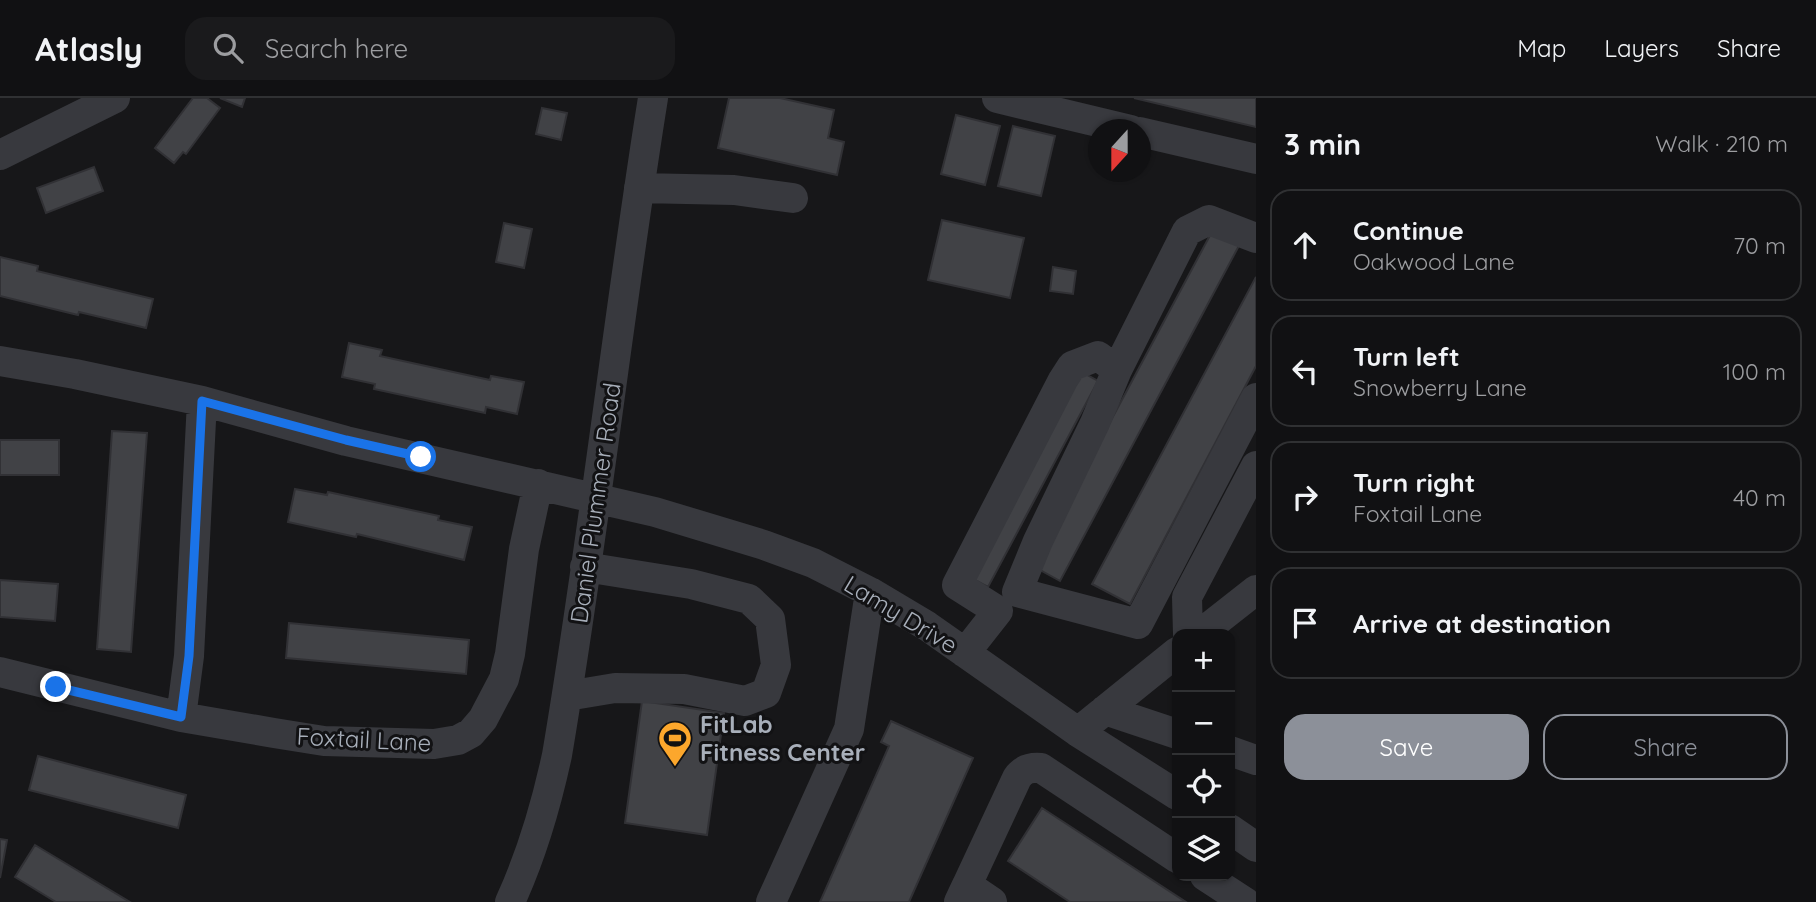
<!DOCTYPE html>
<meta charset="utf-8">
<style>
body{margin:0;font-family:Quicksand,sans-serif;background:#1a1a1c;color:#f1f3f6}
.controls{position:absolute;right:21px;bottom:21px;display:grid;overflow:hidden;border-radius:14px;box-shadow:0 2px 5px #0004}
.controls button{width:63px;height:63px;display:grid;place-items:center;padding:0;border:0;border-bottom:2px solid #303133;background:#111113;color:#f1f3f6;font:35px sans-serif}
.compass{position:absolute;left:1088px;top:21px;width:63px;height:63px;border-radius:50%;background:#111113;box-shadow:0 2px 5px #0004;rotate:201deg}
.stop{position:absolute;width:21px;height:21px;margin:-16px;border:5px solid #1a73e8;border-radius:50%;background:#fff}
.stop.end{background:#1a73e8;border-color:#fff;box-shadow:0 2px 7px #0008}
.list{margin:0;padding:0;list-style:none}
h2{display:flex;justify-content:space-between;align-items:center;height:91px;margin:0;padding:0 28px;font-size:30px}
h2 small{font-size:23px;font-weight:400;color:#9c9da0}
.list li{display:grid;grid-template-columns:46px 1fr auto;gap:21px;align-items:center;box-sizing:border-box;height:112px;margin:0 14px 14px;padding:0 14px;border:2px solid #303133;border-radius:21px}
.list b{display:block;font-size:26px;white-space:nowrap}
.list p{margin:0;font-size:23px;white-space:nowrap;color:#9c9da0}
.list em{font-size:23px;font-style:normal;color:#9c9da0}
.actions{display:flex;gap:14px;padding:21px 28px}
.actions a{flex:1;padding:16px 0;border:2px solid #8c9099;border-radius:21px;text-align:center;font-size:24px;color:#8c9099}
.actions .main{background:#8c9099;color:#fff}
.icon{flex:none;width:38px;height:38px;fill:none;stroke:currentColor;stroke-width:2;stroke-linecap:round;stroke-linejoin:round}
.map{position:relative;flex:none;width:1256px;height:804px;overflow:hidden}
header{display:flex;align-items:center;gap:42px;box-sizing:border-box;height:98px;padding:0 35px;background:#111113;border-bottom:2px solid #303133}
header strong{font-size:33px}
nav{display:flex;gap:38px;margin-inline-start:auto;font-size:24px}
.search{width:490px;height:63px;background:#1a1a1c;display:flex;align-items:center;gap:18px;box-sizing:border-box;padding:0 24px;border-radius:21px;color:#9c9da0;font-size:26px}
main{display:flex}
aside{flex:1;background:#111113}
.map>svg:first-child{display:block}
.building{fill:#414246;stroke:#313135;stroke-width:2}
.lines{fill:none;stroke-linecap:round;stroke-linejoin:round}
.minor{stroke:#38393e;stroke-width:30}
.route{stroke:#1a73e8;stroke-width:9}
.labels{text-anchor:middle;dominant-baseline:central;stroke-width:6;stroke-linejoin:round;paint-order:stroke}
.street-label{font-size:24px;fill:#a8afba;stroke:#121214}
.poi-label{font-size:24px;font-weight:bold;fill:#a8afba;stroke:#121214;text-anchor:start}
</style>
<header>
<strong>Atlasly</strong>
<div class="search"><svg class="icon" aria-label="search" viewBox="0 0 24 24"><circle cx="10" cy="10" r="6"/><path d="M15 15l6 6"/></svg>Search here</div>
<nav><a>Map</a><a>Layers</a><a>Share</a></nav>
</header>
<main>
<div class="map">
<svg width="1256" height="804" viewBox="0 0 1256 804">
<rect width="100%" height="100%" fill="#171719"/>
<!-- building -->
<path class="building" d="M193,0H207L220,10L186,56L183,54L174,65L155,50Z
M220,0H245L242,9Z
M729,0H780L834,12L828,40L844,44L837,77L718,50Z
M1134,0H1256V29Z
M542,10L567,15L561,42L536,36Z
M956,17L1000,28L985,87L941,76Z
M1013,28L1055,38L1041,98L998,88Z
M94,69L103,93L46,115L37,90Z
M942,122L1024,140L1010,200L928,182Z
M504,125L532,131L524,170L496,164Z
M1215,128L1242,142L1060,483L1033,468Z
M0,159L38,168L37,173L153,201L146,230L79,214L78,217L0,198Z
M1053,169L1076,173L1073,196L1050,193Z
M1256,179V268L1130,506L1092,486Z
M349,245L382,252L380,258L490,282L491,278L524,284L517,316L486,309L485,315L374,291L375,286L342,279Z
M1080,273L1098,283L988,489L969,479Z
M112,333L147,335L131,554L97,551Z
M0,342H59V377H0Z
M295,391L327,397L328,394L439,418L438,422L472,429L464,462L357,436L356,439L288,424Z
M0,482L58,486L55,523L0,519Z
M289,525L469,542L466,576L286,560Z
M642,603L724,615L707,737L625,725Z
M891,623L973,660L909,804H820L889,648L881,644Z
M38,658L186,697L178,730L29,692Z
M1042,710L1186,804H1070L1008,763Z
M0,741L7,742L0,780Z
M35,747L130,804H56L15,779Z"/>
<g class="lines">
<!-- minor -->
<path class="minor" d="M997,0L1131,32
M1140,34L1256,61
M0,57L115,0
M639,90L734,92L793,100
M1256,140L1209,122L1187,133L1117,272L1095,325L1038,443L1017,494L1138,526L1256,300
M0,263L75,276L202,303L346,343L655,414L764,447L813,465L870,494L927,528L1078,634L1177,697
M1188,536L1187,499L1256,368
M1200,536L1256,492
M965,555L998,513L957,487L1063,282L1072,268L1098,258L1117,272
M0,574L181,619L274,635L324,643L434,646L458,642L471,635L483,621L504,581L510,556L524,451L538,386
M567,598L615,590L684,591L745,603L766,595L776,567L770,521L749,501L691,486L585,469
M1105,612L1177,636
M181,619L189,558L202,303
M1078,634L1177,554
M1230,653L1256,662
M1230,731L1256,749
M1205,778L1245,804
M967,787L1017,680C1023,671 1030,669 1041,670L1177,760
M510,804C532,756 546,708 557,657C594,439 618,218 653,0
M771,804L849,631L870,494
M959,804L967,787L992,804"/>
</g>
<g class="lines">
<!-- route -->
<path class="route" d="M56,589L181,619L189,558L202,303L346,342L421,359"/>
</g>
<!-- icons -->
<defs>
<g id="stadium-pin" transform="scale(1.75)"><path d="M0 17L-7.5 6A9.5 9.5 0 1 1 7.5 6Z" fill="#fca72c" stroke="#121214"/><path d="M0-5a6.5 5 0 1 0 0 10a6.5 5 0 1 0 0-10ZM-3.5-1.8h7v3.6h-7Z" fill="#111"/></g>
</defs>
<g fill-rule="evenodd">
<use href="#stadium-pin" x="675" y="640"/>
</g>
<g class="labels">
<!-- street labels -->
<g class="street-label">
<text transform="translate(595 405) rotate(-82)">Daniel Plummer Road</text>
<text transform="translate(901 516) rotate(31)">Lamy Drive</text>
<text transform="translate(364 641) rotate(3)">Foxtail Lane</text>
</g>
<!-- poi labels -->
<g class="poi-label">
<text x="700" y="626">FitLab<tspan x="700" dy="28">Fitness Center</tspan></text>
</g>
</g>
</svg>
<div class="controls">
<button>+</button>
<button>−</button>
<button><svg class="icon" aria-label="locate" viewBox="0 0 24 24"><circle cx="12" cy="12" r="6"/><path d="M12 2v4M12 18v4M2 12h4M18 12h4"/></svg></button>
<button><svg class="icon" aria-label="layers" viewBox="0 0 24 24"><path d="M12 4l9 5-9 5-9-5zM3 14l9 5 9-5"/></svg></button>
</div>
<svg class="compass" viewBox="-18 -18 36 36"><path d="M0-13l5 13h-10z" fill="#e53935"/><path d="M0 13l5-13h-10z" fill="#9c9da0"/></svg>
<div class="stop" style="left:421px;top:359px"></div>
<div class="stop end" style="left:56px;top:589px"></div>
</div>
<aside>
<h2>3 min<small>Walk · 210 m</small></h2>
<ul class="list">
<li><svg class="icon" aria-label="ahead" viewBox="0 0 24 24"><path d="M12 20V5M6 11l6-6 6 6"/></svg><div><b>Continue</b><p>Oakwood Lane</p></div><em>70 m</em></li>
<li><svg class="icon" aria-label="left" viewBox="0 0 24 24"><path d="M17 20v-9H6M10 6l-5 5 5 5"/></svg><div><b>Turn left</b><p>Snowberry Lane</p></div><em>100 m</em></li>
<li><svg class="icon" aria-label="right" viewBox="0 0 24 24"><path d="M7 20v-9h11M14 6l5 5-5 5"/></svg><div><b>Turn right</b><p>Foxtail Lane</p></div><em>40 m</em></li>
<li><svg class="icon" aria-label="arrive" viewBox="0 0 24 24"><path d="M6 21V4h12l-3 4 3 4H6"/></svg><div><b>Arrive at destination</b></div></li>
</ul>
<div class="actions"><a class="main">Save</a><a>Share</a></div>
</aside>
</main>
